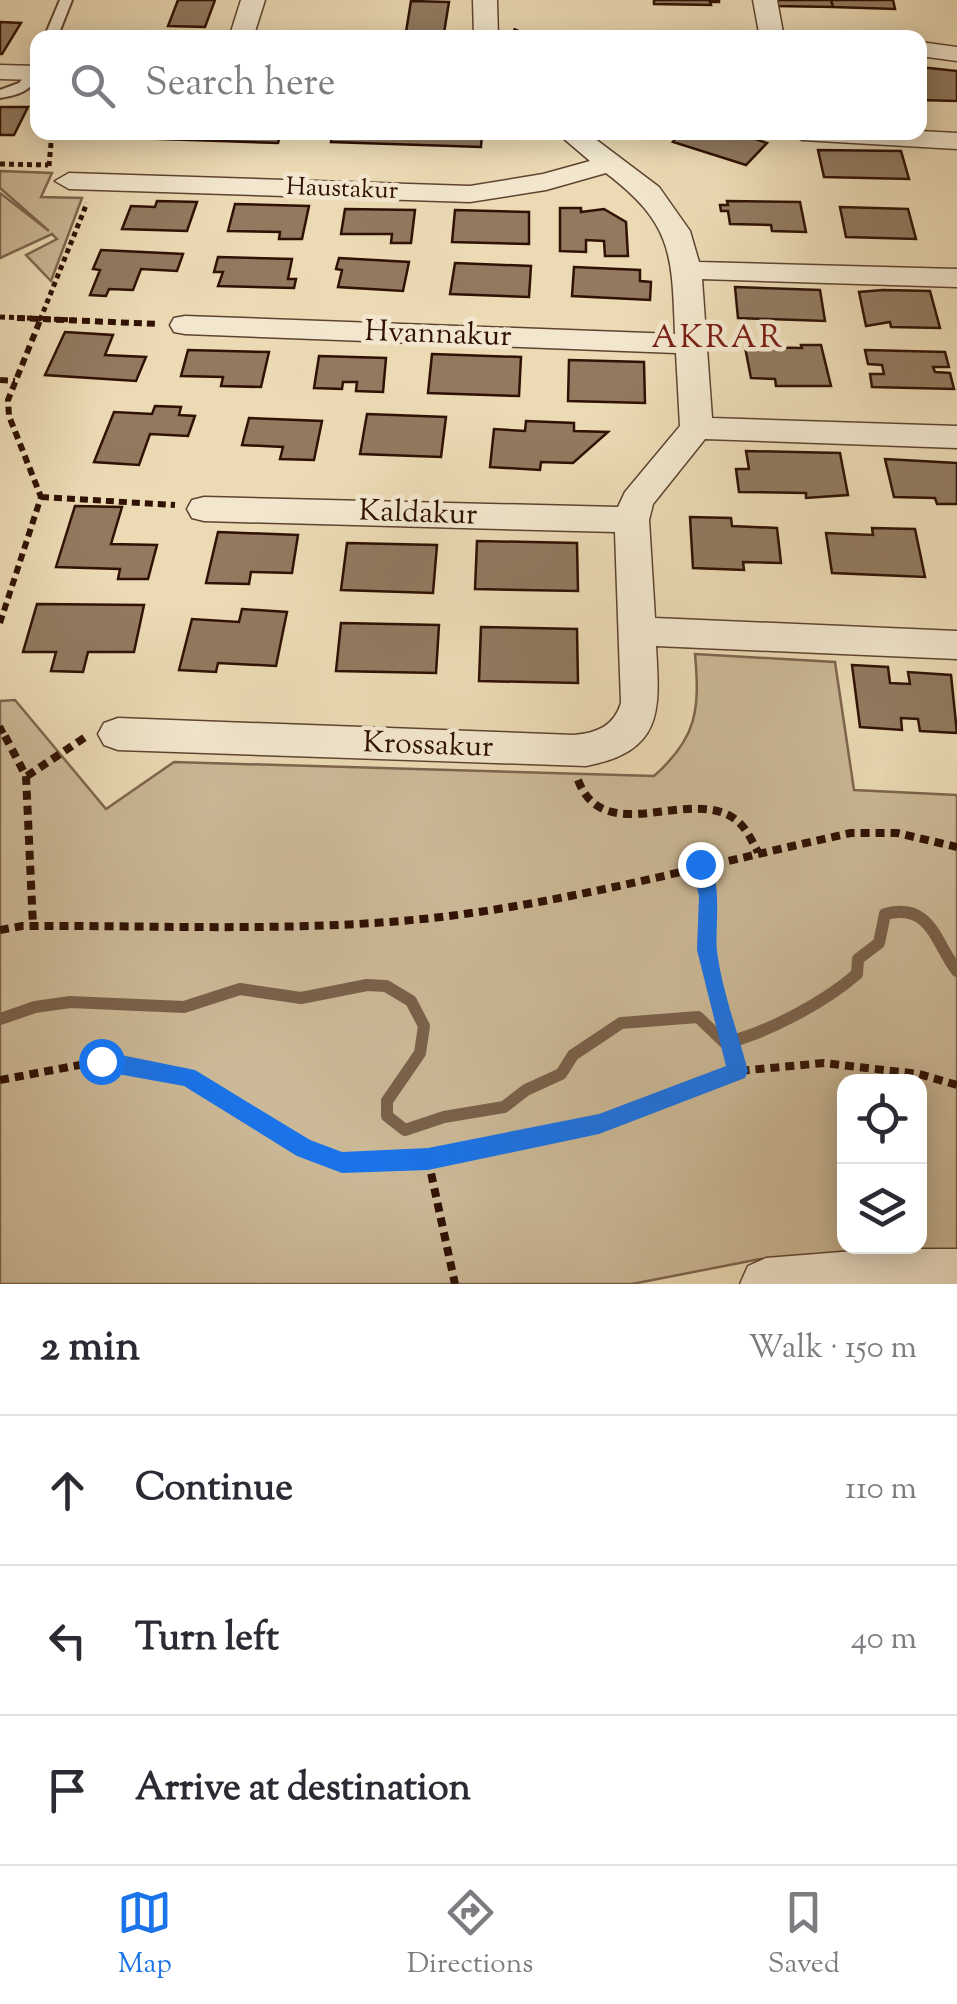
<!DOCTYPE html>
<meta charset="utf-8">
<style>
body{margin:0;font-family:"Sorts Mill Goudy",serif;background:#f7f7f7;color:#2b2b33}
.controls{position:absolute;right:30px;bottom:30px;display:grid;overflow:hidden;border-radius:20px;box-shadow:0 5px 25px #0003}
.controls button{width:90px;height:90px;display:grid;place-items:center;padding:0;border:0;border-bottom:2px solid #e1e1e2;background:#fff;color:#2b2b33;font:50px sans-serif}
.stop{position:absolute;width:30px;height:30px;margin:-22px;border:8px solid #1a73e8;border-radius:50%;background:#fff}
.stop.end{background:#1a73e8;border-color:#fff;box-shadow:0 2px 10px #0008}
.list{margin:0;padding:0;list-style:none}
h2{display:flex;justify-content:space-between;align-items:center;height:130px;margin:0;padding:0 40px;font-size:42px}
h2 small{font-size:32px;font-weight:400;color:#7c7c81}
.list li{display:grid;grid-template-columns:65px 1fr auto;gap:30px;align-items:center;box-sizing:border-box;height:150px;padding:0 40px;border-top:2px solid #e1e1e2}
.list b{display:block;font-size:38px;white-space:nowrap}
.list em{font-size:32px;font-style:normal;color:#7c7c81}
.icon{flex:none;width:55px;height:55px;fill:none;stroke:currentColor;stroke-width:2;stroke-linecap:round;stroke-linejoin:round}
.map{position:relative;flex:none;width:957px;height:1284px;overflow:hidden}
.search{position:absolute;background:#fff;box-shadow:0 5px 25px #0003;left:30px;right:30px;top:30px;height:110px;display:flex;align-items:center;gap:25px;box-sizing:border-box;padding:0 35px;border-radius:20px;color:#7c7c81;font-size:38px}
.sheet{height:580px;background:#fff}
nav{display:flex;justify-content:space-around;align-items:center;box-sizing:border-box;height:140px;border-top:2px solid #e1e1e2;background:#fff;font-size:28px;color:#7c7c81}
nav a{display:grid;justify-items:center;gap:5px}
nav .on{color:#1a73e8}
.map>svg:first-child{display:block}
.green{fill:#cbb896;stroke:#7e644d;stroke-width:2.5;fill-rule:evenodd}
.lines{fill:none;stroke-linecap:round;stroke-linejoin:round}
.stream{stroke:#7a614a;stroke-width:12}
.building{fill:#917a60;stroke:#301104;stroke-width:2.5}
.lane-casing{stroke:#5f4330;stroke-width:4}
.street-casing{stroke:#5f4330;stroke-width:3}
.path-far2{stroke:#301104;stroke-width:5;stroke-dasharray:5 4;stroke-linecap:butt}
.path-far1{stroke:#301104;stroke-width:6;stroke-dasharray:8 5;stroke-linecap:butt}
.path{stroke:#301104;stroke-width:8;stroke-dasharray:9 6;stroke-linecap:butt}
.lane{fill:#f2e7ce;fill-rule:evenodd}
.street{fill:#f2e7ce;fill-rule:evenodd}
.route{fill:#1a73e8}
.labels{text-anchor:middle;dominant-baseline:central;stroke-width:9;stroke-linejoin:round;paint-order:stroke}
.far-street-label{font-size:25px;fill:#301104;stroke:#f2e7ce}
.street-label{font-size:30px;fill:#301104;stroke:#f2e7ce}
.neighbourhood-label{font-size:32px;letter-spacing:2.5px;fill:#7a1f14;stroke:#f2e7ce}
</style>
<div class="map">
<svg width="957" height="1284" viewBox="0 0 957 1284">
<rect width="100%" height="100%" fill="#ebdab4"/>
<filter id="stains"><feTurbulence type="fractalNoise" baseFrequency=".002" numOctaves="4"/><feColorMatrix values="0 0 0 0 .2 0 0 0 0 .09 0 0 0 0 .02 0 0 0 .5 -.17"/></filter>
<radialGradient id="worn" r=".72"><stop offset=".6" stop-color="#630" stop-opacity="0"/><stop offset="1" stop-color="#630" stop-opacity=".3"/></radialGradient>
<!-- green -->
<path class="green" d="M0,171L52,173L41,197L82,198L51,281L26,255L57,239L52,234L0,258V193L49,231L0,188Z
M695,654L835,662L854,790L957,795V1259H760L632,1284H0V701L15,700L106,809L174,762L654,776C697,738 700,710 695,654ZM844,1082H920V1246H844Z"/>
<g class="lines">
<!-- stream -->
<path class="stream" d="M0,1019L35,1007L70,1002L184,1007L240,989L301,998L367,985L386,986L411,1001L424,1026L420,1053L387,1101V1116L405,1130L444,1117L504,1107L526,1090L561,1074L573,1055L621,1023L698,1017L725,1043C767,1033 825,1002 857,974L858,959L879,943L885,914C931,902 935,942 957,971"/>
</g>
<!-- building -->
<path class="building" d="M178,0H215L205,27L168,26Z
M654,0H719V2H710L711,5L654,4Z
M773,0H831L833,7L774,6Z
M831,0H893L895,9L833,7Z
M411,1L449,2L444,33L406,32Z
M0,22L21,23L2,54H0Z
M920,67L957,71V101L920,100Z
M0,107H28L14,135H0Z
M134,132H281L278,143L132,138Z
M333,132H482L481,147L331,142Z
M682,132H734L767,143L746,165L673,142Z
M818,150L901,151L909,179L824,177Z
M157,201L197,202L187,231L122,229L131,206L155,207Z
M727,201L800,202L806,232L772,231L771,225L730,224L728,211H721L720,205H728Z
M235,204L309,206L302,239H279L280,232L228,231Z
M840,207L908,209L916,239L846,237Z
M560,208H581V212L604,209L626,222L628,256H605L604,241L586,240V252L560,251Z
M345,209L415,210L411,243H391L392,234H341Z
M455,210L529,212V244L452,242Z
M101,250L183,254L177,271L141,269L133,290L109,289L106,296L90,295L100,270L93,269Z
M218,257L292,259L288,279H296L294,288L218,286L223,272H214Z
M339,258L409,262L403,291L338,287L342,270L336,269Z
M455,263L531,266L529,297L450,294Z
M574,267L640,270V281L651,282L650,300L572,296Z
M735,287L820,290L825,321L738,318Z
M883,290L930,291L940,328L891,327L890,322L866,326L859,292Z
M65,332L113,335L105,355L146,357L136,381L45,375Z
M801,345H821L831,386H776L775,379L751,378L745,347L802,348Z
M188,350L269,352L261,387L221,386L223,377L181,376Z
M865,350L945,352L949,367H933L935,372L950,373L954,389L872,387L870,374H884L882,365L868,364Z
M432,354L521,357L519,396L428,393Z
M319,356L386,358L383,392L356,391L357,382H343L342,389L314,388Z
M569,360L644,362L645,403L568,401Z
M155,406L181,407L179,415L195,416L188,436L150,434L139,465L94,462L114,412L152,414Z
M367,414L446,417L441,457L360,454Z
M249,418L322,421L314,460L280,459L283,447L242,445Z
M526,421L574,423V431L608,432L573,463L541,462L540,470L490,467L494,429L525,431Z
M746,451L840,453L848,495L806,498V493L739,492L736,469H749Z
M885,459L957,463V504H937L935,498L894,497Z
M75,506L122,507L111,544L157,545L148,579H118L120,569L56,567Z
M690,517L731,518L732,526L777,528L781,563L743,562L744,570L693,568Z
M872,528L915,529L925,577L832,573L826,533L873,535Z
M218,532L298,535L292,573L251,572L249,584L206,583Z
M477,541L577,543L578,591L475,589Z
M347,543L437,545L433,593L341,590Z
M37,604L144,605L134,652H88L83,672L51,671L56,652H23Z
M242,609L287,612L276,666L218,663L216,672L179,670L192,619L239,622Z
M341,623L439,625L436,673L336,671Z
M481,627L577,629L578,683L479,681Z
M852,665L888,667L890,683L910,684L908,672L951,675L957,733L920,731L918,719L901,718L902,730L860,727Z"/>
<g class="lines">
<!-- lane casing -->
<g class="lane-casing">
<path id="lane" d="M60,0H72L57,38H44Z
M38,61C38,88 25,94 0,98V90L19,83Z"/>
</g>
<!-- street casing -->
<g class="street-casing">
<path id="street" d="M241,0H265L253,38H229Z
M473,0H497L498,38H474Z
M753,0H777L784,38H760Z
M920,42L957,47V61L920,56Z
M0,65L38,66V80L0,79Z
M920,131L957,133V149L802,140L789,132Z
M556,132H586L659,187L690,231L699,262L957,269V287L702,279L712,418L957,426V448L705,439L653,504L649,520L655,618L957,631V659L656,646C660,712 663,751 586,766L118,750L104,745L98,734L104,723L118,718L574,735C597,733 614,726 621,703L615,532L204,521L192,518L187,509L192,500L204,497L618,507L625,492L680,426L676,353L185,334L174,332L170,325L174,318L185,316L675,334C672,254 673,224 606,173L546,190L470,202L69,189L55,181L69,173L470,186L543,174L590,161Z
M879,1249H957V1284H740L748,1266L766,1258Z"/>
</g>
<!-- path-far2 -->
<path class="path-far2" d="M513,30L533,38
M76,33L117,38
M0,164L48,165
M49,166L52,132
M0,317L74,320
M40,320L87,203"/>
<!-- path-far1 -->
<path class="path-far1" d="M17,318L159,324
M0,380L15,381
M41,497L175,505
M0,623L41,497L9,416L8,400L41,318
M0,726L6,738"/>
<!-- path -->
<path class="path" d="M5,736L26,776L33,926
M27,776L87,736
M578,780C604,849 689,786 735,819C746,827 752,841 758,852
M701,864L709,896L707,950L738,1071
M0,930L22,926C160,925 303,933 441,917C576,901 717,862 851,833H897L957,847
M0,1080L101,1061L188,1077L304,1148L342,1163L428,1159L599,1124L738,1071L824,1063L919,1074L957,1085
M428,1159L455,1284"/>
<!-- lane -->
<use href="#lane" class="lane"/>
<!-- street -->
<use href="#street" class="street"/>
</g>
<!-- route -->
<path class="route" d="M700,856C726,867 714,927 717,951C722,991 738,1032 748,1071L745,1078L599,1134L428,1170L342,1173L297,1156L184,1086L101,1071L91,1061L101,1051L195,1070L310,1140L342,1152L428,1148L599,1114L726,1066L697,950L699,896L691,864Z"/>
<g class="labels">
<!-- far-street labels -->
<g class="far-street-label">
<text transform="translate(342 190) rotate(2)">Haustakur</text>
</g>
<!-- street labels -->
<g class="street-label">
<text transform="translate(438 335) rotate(2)">Hvannakur</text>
<text transform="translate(418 514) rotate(2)">Kaldakur</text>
<text transform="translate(428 746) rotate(2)">Krossakur</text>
</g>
<!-- neighbourhood labels -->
<g class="neighbourhood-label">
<text x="718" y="339">AKRAR</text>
</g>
</g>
<rect width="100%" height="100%" filter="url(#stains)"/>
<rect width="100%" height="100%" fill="url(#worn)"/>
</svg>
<div class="controls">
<button><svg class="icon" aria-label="locate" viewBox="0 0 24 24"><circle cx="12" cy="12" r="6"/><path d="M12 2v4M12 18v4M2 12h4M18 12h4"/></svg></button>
<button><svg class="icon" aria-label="layers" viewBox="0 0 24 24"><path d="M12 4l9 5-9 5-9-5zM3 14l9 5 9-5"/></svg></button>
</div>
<div class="stop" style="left:101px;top:1061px"></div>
<div class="stop end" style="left:700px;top:864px"></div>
<div class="search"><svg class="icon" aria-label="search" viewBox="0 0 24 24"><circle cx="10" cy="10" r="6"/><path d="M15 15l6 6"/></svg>Search here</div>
</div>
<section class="sheet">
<h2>2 min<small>Walk · 150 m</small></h2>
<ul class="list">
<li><svg class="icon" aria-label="ahead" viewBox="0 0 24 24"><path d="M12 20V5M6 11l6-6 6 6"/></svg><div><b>Continue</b></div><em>110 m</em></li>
<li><svg class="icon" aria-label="left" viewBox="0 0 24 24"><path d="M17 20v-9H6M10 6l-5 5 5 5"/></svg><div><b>Turn left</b></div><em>40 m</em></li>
<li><svg class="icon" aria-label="arrive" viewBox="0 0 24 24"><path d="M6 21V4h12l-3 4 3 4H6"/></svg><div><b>Arrive at destination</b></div></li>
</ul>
</section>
<nav>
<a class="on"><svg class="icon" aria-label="map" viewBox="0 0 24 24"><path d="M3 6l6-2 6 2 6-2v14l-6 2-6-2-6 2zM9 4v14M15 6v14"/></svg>Map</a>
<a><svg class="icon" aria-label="directions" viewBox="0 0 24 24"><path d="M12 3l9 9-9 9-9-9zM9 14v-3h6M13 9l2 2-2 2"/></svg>Directions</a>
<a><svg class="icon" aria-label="saved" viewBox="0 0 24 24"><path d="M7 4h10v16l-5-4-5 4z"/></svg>Saved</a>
</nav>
